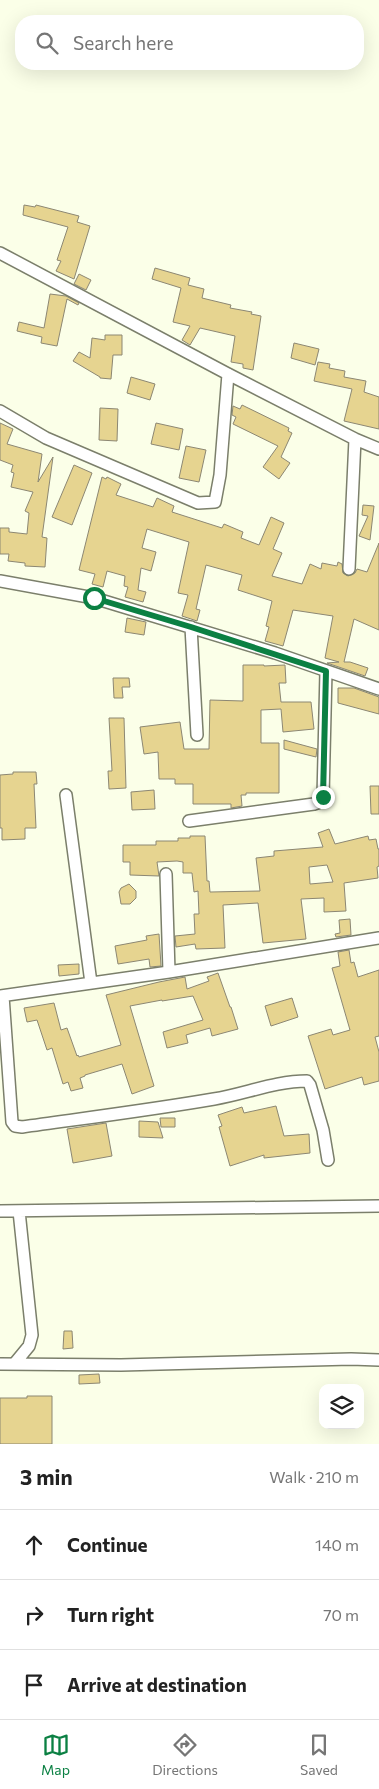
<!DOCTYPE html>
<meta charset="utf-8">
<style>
body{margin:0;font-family:Commissioner,sans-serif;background:#f6f6f6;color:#222}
.controls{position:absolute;right:15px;bottom:15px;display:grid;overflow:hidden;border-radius:10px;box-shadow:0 5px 20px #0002}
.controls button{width:45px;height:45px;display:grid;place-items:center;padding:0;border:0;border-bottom:1px solid #e0e0e0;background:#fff;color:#222;font:25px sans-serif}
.stop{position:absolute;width:15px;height:15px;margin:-11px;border:4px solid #0b8043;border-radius:50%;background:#fff}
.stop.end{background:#0b8043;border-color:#fff;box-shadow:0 1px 5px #0008}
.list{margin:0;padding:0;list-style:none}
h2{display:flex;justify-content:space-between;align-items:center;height:65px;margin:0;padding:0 20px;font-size:21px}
h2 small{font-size:16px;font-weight:400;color:#767676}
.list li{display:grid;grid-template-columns:32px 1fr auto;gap:15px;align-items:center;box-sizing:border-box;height:70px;padding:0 20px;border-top:1px solid #e0e0e0}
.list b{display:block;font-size:19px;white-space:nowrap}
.list em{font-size:16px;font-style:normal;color:#767676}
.icon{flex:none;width:28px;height:28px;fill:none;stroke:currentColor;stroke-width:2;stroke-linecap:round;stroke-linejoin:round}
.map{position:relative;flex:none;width:379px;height:1444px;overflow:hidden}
.search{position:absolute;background:#fff;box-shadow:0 5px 20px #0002;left:15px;right:15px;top:15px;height:55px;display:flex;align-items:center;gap:12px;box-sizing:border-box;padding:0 18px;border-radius:20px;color:#767676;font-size:19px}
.sheet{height:275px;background:#fff}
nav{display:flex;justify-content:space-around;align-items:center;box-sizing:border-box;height:70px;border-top:1px solid #e0e0e0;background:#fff;font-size:14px;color:#767676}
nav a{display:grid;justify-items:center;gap:2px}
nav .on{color:#0b8043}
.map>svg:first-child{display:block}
.building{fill:#e6d490;stroke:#8c8773;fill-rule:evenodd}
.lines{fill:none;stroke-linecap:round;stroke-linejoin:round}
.street-casing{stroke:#7b7f6b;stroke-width:14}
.street{stroke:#fff;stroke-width:11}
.route{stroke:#0b8043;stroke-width:6}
</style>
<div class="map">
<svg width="379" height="1444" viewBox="0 0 379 1444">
<rect width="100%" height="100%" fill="#fbffe8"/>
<!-- building -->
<path class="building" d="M24,205L35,207L36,205L79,216L77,222L90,226L74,279L56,271L61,261L57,260L68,227L23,215Z
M155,268L190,278L188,285L204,289L202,298L231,305L230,308L252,312L251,314L261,316L253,370L243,368V364L231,362L235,336L200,328L190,345L182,340L190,326L173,322L181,288L152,279Z
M79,274L91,280L86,290L74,284Z
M50,294L66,296L79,303L78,305L67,299L57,346L41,343L42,337L17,331L19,322L44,328Z
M105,335H122V355H113L111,379L100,378V377L73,361L79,352L90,358L92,338L105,340Z
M294,343L319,349L315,365L291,358Z
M318,362L330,364L329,368L345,371L344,377L366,381L364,392L379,397V429L344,421L352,389L314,381Z
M131,377L155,384L150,400L127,393Z
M242,405L289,428L288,431L292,433L281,457L290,463L279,479L263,467L278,446L233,424L236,417L232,415L233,406L240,409Z
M100,408L118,409L117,441L99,440Z
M0,423L13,429L7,444L42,454L38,482L53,457L42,537L47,538L45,567L25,566V563L8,561L9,554H0V528H9V532L27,534L29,513L25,511L33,492L11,487L14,473L11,472L13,465L0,460Z
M156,423L183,429L179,450L151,444Z
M186,446L206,450L199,482L179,478Z
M74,465L92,473L72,525L52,517Z
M102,477L106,479L107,477L121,484L116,495L153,507L157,498L174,506L172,512L222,528L224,524L243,532L241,538L259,545L271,517L284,523L273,549L282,553L272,576L302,584L310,564L321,569L322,563L337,566L338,562L342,564L343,573L348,576L355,573L357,569L367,572L379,543V630L354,619L344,662H350L368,668L365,676L327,663L339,662L325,658L333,616L293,610L283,646L265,641L269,627L266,626L272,601L238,590L242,575L206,565L196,609L200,610L197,621L182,616L188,595L178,593L189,542L147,529L142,548L156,552L151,571L141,568L138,590L146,592L143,602L125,597L128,587L124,586L125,576L107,571L103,587L92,584L95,574L79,570Z
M363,505L374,506L370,540L359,536L368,516L362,515Z
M127,618L146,622L144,635L125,632Z
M243,665H264V666L285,665L286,683H279L281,702H311L314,729L283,732L281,709L261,710V743H279V793H246V795H241L242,806L231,808V804H193V784H175V779H159L158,752L144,754L140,727L180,722L184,749H209L210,700L243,701Z
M113,678H129L130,687H122L123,698H114Z
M338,688H354L379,697V714L338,703Z
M109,718H124L126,788L109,789L108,771H112Z
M284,740L317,749L316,757L284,749Z
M13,772H36L37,784H34L36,828H25V839L2,840V828H0V775L13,774Z
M370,786H379V814H371Z
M154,790L155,809L132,810L131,792Z
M329,829L335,844L368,836L369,840L376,839L378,849H379V866L377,867L378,878L344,883L346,911L324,912V898L301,899L306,939L263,943L258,903L223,905L225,948L196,949L195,944L176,947L175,936L195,934L194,914H199L198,891L194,892L192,873H183V862L177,861L157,862L159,876L130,875V862H123V845H156V841H178V838H190V836H205L207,881H209L210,892L260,891L256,858L274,856V851L323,847L318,833ZM327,865L333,882L310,884L309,867Z
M129,884L136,891V898L130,904H121L119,892L121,888Z
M350,919L351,935L336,937L335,934L340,933L339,920Z
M159,934L161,966L150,967L149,959L118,964L115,946L147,940L146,936Z
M349,950L351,963L354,962L358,977L379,970V1036L375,1037L379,1052V1081L364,1085L362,1077L325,1089L308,1036L331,1029L333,1035L350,1030L332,968L340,966L338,952Z
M79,964V974L59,976L58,965Z
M218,973L230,1007H231L238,1029L212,1036L210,1028L186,1035L188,1043L167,1048L163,1032L203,1020L193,996L162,1001V1000L130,1006L154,1086L132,1094L122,1064L85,1075V1076L80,1078L83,1088L71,1091L68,1082L63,1084L52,1048L47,1050L37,1020L27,1022L24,1008L54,1003L61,1030L67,1028L77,1056L78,1055L79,1057L121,1045L106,995L159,982L185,977L187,989L209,981L207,977Z
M292,998L298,1017L271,1026L265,1006Z
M276,1106L284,1136L309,1134L310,1153L264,1158V1155L230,1166L219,1127L222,1126L218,1115L242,1107L244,1113Z
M160,1118H175V1127H161Z
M139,1121L158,1122L163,1138L139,1137Z
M106,1123L112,1156L73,1163L67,1129Z
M64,1331H72L73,1348L63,1349Z
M99,1374L100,1383L79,1384V1375Z
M27,1396H52V1444H0V1398H27Z"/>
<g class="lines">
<!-- street casing -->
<g class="street-casing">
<path id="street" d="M0,253L228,374L355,439L379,449
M0,411L46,438L198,503L215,502L220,475L228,374
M349,569L355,439
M0,581L94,598L275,653L379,689
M191,627L197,735
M66,795L91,983
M189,821L314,804L320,802L323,797L326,671
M166,874L169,972
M0,996L169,972L379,938
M3,996L12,1122L15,1126L22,1127C86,1118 150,1110 214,1099C245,1094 275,1081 307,1081L310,1085L323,1130L328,1160
M0,1211L379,1206
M15,1363L29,1346L32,1335L19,1211
M0,1364L121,1365L351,1359L379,1360"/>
</g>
<!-- street -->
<use href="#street" class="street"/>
</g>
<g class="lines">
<!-- route -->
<path class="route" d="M94,598L191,627L326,671L323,797"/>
</g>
</svg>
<div class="controls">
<button><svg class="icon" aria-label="layers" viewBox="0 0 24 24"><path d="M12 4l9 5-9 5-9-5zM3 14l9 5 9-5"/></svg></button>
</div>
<div class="stop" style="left:94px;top:598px"></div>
<div class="stop end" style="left:323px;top:797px"></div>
<div class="search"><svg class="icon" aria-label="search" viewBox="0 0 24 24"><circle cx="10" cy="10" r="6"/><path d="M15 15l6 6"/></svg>Search here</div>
</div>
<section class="sheet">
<h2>3 min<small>Walk · 210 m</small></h2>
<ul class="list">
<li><svg class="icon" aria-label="ahead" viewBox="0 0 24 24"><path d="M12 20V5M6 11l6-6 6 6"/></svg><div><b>Continue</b></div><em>140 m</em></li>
<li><svg class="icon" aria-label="right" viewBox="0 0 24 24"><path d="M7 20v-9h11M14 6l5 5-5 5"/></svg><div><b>Turn right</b></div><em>70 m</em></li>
<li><svg class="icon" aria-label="arrive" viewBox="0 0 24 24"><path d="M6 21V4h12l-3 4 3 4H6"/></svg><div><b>Arrive at destination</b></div></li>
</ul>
</section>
<nav>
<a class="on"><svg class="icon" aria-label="map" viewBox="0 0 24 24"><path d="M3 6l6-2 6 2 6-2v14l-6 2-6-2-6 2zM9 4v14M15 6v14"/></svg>Map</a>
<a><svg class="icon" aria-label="directions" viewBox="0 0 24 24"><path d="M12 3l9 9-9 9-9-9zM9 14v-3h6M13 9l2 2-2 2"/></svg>Directions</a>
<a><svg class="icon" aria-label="saved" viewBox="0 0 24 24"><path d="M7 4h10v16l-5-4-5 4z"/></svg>Saved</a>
</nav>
